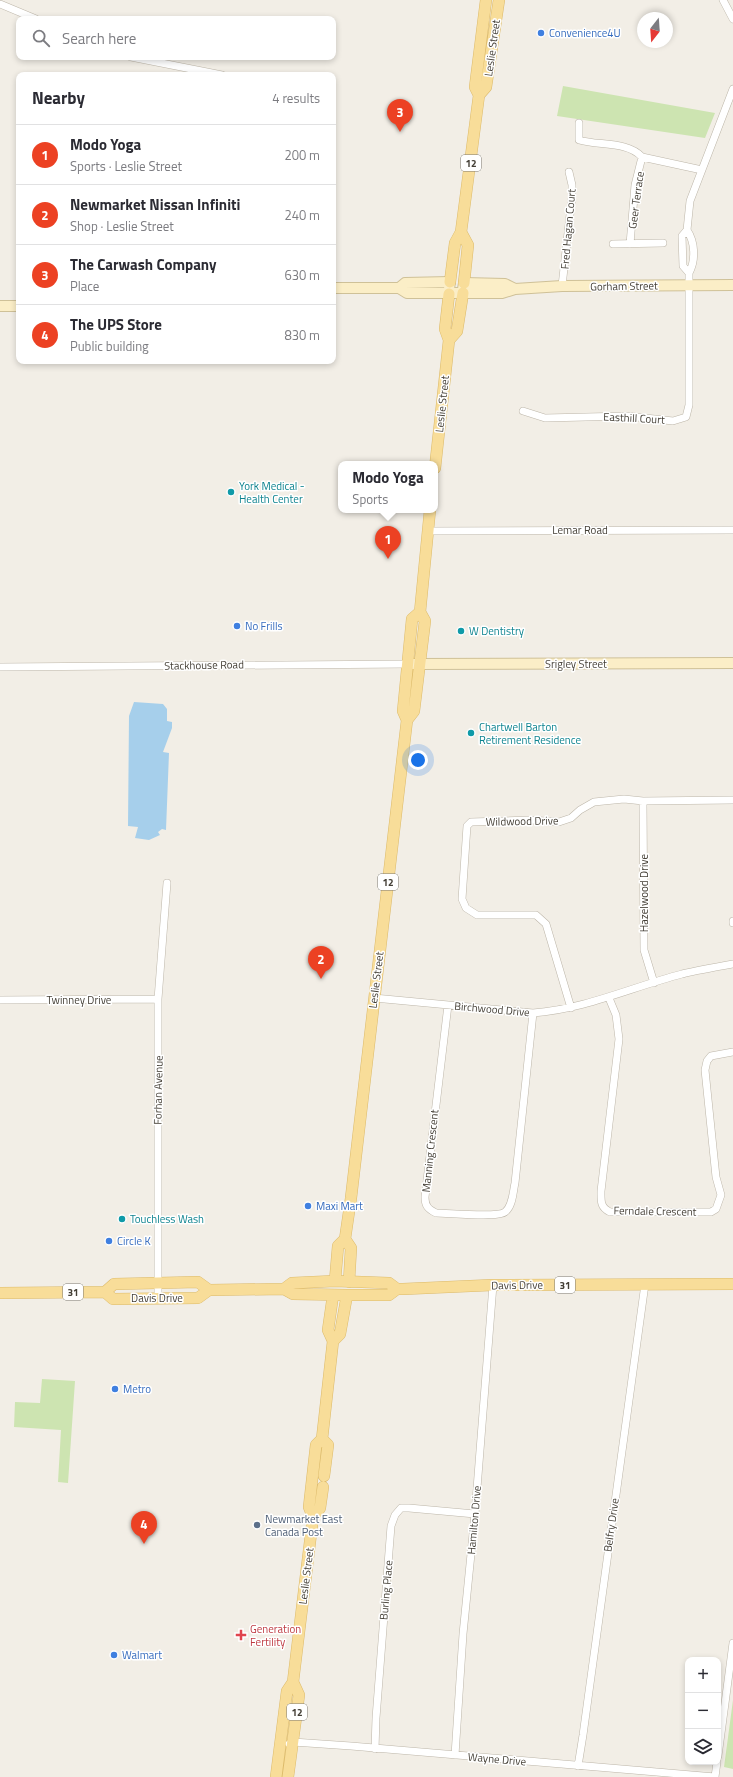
<!DOCTYPE html>
<meta charset="utf-8">
<style>
body{margin:0;font-family:"Titillium Web",sans-serif;background:#f2f2f3;color:#2b2b33}
.controls{position:absolute;right:12px;bottom:12px;display:grid;overflow:hidden;border-radius:8px;box-shadow:0 2px 6px #0003}
.controls button{width:36px;height:36px;display:grid;place-items:center;padding:0;border:0;border-bottom:1px solid #e1e1e2;background:#fff;color:#2b2b33;font:20px sans-serif}
.compass{position:absolute;left:637px;top:12px;width:36px;height:36px;border-radius:50%;background:#fff;box-shadow:0 2px 6px #0003;rotate:197deg}
.you{position:absolute;left:418px;top:760px;width:14px;height:14px;margin:-10px;border:3px solid #fff;border-radius:50%;background:#1a73e8;box-shadow:0 0 0 6px #1a73e833}
.badge{display:grid;place-items:center;width:26px;height:26px;border-radius:50%;background:#ec4123;color:#fff;font-size:13px;font-weight:700}
.pin{position:absolute;translate:-50% -33px;filter:drop-shadow(0 1px 2px #0008)}
.pin::after{content:'';position:absolute;top:21px;width:14px;height:12px;background:inherit;clip-path:polygon(0 0,100% 0,50% 100%)}
.popup{position:absolute;left:338px;top:461px;width:100px;height:52px;box-sizing:border-box;display:grid;place-content:center;border-radius:8px;background:#fff;filter:drop-shadow(0 1px 3px #0005);font-size:13px;white-space:nowrap;color:#7c7c81}
.popup b{font-size:15px;color:#2b2b33}
.popup::after{content:'';position:absolute;left:50%;top:100%;margin-left:-8px;border:8px solid transparent;border-top-color:#fff}
.list{margin:0;padding:0;list-style:none}
h2{display:flex;justify-content:space-between;align-items:center;height:52px;margin:0;padding:0 16px;font-size:17px}
h2 small{font-size:13px;font-weight:400;color:#7c7c81}
.list li{display:grid;grid-template-columns:26px 1fr auto;gap:12px;align-items:center;box-sizing:border-box;height:60px;padding:0 16px;border-top:1px solid #e1e1e2}
.list b{display:block;font-size:15px;white-space:nowrap}
.list p{margin:0;font-size:13px;white-space:nowrap;color:#7c7c81}
.list em{font-size:13px;font-style:normal;color:#7c7c81}
.icon{flex:none;width:22px;height:22px;fill:none;stroke:currentColor;stroke-width:2;stroke-linecap:round;stroke-linejoin:round}
.map{position:relative;flex:none;width:733px;height:1777px;overflow:hidden}
.search{position:absolute;background:#fff;box-shadow:0 2px 6px #0003;left:16px;top:16px;width:320px;height:44px;display:flex;align-items:center;gap:10px;box-sizing:border-box;padding:0 14px;border-radius:8px;color:#7c7c81;font-size:15px}
.panel{position:absolute;background:#fff;box-shadow:0 2px 6px #0003;left:16px;top:72px;width:320px;height:292px;border-radius:8px}
.map>svg:first-child{display:block}
.green{fill:#cde4b1}
.water{fill:#a6cfeb}
.lines{fill:none;stroke-linecap:round;stroke-linejoin:round}
.street-casing{stroke:#bdb6a9;stroke-width:8}
.secondary-casing{stroke:#cfc198;stroke-width:12}
.primary-casing{stroke:#dcba6a;stroke-width:12}
.street{stroke:#fff;stroke-width:7}
.secondary{stroke:#fbeec7;stroke-width:10}
.primary{stroke:#f8dd99;stroke-width:11}
.shop-dot{fill:#3f7fe0;stroke:#fff;stroke-width:1.5}
.culture-dot{fill:#0f9aa8;stroke:#fff;stroke-width:1.5}
.service-dot{fill:#5c6f8a;stroke:#fff;stroke-width:1.5}
.health-dot{fill:#e0444e;stroke:#fff;stroke-width:1.5}
.labels{text-anchor:middle;dominant-baseline:central;stroke-width:3;stroke-linejoin:round;paint-order:stroke}
.shield{fill:#fff;stroke:#7c7972;stroke-width:1}
.shield-label{font-size:10px;font-weight:bold;fill:#443f36}
.shop-label{font-size:11px;fill:#366cbe;stroke:#fff;text-anchor:start}
.street-label{font-size:11px;fill:#443f36;stroke:#fff}
.culture-label{font-size:11px;fill:#0d838f;stroke:#fff;text-anchor:start}
.service-label{font-size:11px;fill:#4e5e75;stroke:#fff;text-anchor:start}
.health-label{font-size:11px;fill:#be3a42;stroke:#fff;text-anchor:start}
</style>
<div class="map">
<svg width="733" height="1777" viewBox="0 0 733 1777">
<rect width="100%" height="100%" fill="#f2eee6"/>
<!-- green -->
<path class="green" d="M563,86L715,113L705,138L557,116Z
M42,1379L75,1381L68,1483L58,1482L61,1430L14,1427L15,1402L40,1403Z
M733,1700V1769L724,1767Z"/>
<!-- water -->
<path class="water" d="M134,702L163,704L167,709V721L172,722V728L163,752L169,753L166,830L162,829L158,832L160,835L149,840L135,838L138,827L128,826L129,716Z"/>
<g class="lines">
<!-- street casing -->
<g class="street-casing">
<path id="street" d="M723,0L733,19
M0,4L36,19
M131,57L222,75
M579,123V140C599,146 627,141 642,157L702,170
M613,244L663,243
M630,244L635,185L642,157
M689,273L683,266L682,236L687,230L690,201L733,89
M562,286L572,197V185L569,172
M523,411L545,418L627,416L673,421L686,417L689,405V273C696,260 695,242 687,230
M428,531L733,530
M0,667L409,664
M643,801L644,950L654,983
M733,921V923
M374,998L533,1013C585,1009 632,987 682,974C699,970 716,967 733,964
M609,998L616,1015L619,1039L601,1191C601,1201 600,1207 610,1212H711L716,1209L721,1195L716,1177L705,1070L707,1061L711,1056L733,1052
M0,1000L158,999
M448,1005L425,1197C425,1206 428,1209 436,1213C449,1213 497,1218 505,1212C513,1206 513,1191 515,1183L533,1013
M571,1008L546,924L536,915H477L466,908L462,899L467,826L471,822L530,820L559,822L571,818L580,810L594,802L624,799L643,801L733,800
M158,1298V999L167,883
M289,1744L293,1742L351,1746L715,1777
M375,1749L376,1718L391,1526L395,1515L401,1508H409L475,1514
M455,1755L463,1634L475,1514L493,1285
M718,1756L733,1643
M578,1766L583,1735L645,1284
M715,1777L717,1762"/>
</g>
<!-- secondary casing -->
<g class="secondary-casing">
<path id="secondary" d="M333,288H399L407,293H502L515,289L562,286L733,285
M399,288L405,283L450,282L449,289
M463,289L464,283L505,284L515,289
M0,306H19
M413,664L733,663"/>
</g>
<!-- primary casing -->
<g class="primary-casing">
<path id="primary" d="M479,95L486,87L499,0
M461,232L468,245L464,283
M450,282L455,243L461,232L479,95L475,87L486,0
M449,340L457,331L463,293
M435,468L449,340L445,329L449,294
M407,720L403,711L412,619L420,612
M345,1239L351,1248L349,1282
M335,1281L338,1246L345,1239L351,1198L407,720L414,711L425,621L420,612L430,510
M284,1289L292,1283L335,1281L389,1283L397,1289H403L493,1285L733,1284
M105,1292L113,1299L198,1298L209,1290L284,1289L293,1294L347,1295H389L397,1289
M0,1293L105,1292L114,1284L157,1283L198,1282L209,1290
M333,1341L340,1334L347,1295
M322,1439L328,1445L324,1476
M313,1517L320,1508L323,1487
M276,1777L287,1691L293,1682L313,1517L309,1507L316,1445L322,1439L333,1341L328,1330L333,1295
M288,1777L299,1695L293,1682"/>
</g>
<!-- street -->
<use href="#street" class="street"/>
<!-- secondary -->
<use href="#secondary" class="secondary"/>
<!-- primary -->
<use href="#primary" class="primary"/>
</g>
<!-- markers -->
<g class="shop-dot">
<circle cx="541" cy="33" r="4"/>
<circle cx="237" cy="626" r="4"/>
<circle cx="308" cy="1206" r="4"/>
<circle cx="109" cy="1241" r="4"/>
<circle cx="115" cy="1389" r="4"/>
<circle cx="114" cy="1655" r="4"/>
</g>
<g class="culture-dot">
<circle cx="231" cy="492" r="4"/>
<circle cx="461" cy="631" r="4"/>
<circle cx="471" cy="733" r="4"/>
<circle cx="122" cy="1219" r="4"/>
</g>
<circle class="service-dot" cx="257" cy="1525" r="4"/>
<path class="health-dot" d="M239 1629h4v4h4v4h-4v4h-4v-4h-4v-4h4z"/>
<g class="labels">
<!-- shield labels -->
<g class="shield">
<rect x="461" y="155" width="20" height="16" rx="3"/>
<rect x="378" y="874" width="20" height="16" rx="3"/>
<rect x="555" y="1277" width="20" height="16" rx="3"/>
<rect x="63" y="1284" width="20" height="16" rx="3"/>
<rect x="287" y="1704" width="20" height="16" rx="3"/>
</g>
<g class="shield-label">
<text x="471" y="163">12</text>
<text x="388" y="882">12</text>
<text x="565" y="1285">31</text>
<text x="73" y="1292">31</text>
<text x="297" y="1712">12</text>
</g>
<!-- shop labels -->
<g class="shop-label">
<text x="549" y="33">Convenience4U</text>
<text x="245" y="626">No Frills</text>
<text x="316" y="1206">Maxi Mart</text>
<text x="117" y="1241">Circle K</text>
<text x="123" y="1389">Metro</text>
<text x="122" y="1655">Walmart</text>
</g>
<!-- street labels -->
<g class="street-label">
<text transform="translate(492 48) rotate(-82)">Leslie Street</text>
<text transform="translate(636 200) rotate(-82)">Geer Terrace</text>
<text transform="translate(568 229) rotate(-85)">Fred Hagan Court</text>
<text transform="translate(624 286) rotate(-1)">Gorham Street</text>
<text transform="translate(442 404) rotate(-84)">Leslie Street</text>
<text transform="translate(634 418) rotate(3)">Easthill Court</text>
<text x="580" y="530">Lemar Road</text>
<text x="576" y="664">Srigley Street</text>
<text transform="translate(204 665) rotate(-1)">Stackhouse Road</text>
<text transform="translate(522 821) rotate(-1)">Wildwood Drive</text>
<text transform="translate(644 893) rotate(-90)">Hazelwood Drive</text>
<text transform="translate(376 980) rotate(-83)">Leslie Street</text>
<text x="79" y="1000">Twinney Drive</text>
<text transform="translate(492 1009) rotate(5)">Birchwood Drive</text>
<text transform="translate(158 1090) rotate(-89)">Forhan Avenue</text>
<text transform="translate(430 1151) rotate(-84)">Manning Crescent</text>
<text transform="translate(655 1211) rotate(1)">Ferndale Crescent</text>
<text transform="translate(517 1285) rotate(-1)">Davis Drive</text>
<text x="157" y="1298">Davis Drive</text>
<text transform="translate(474 1520) rotate(-85)">Hamilton Drive</text>
<text transform="translate(611 1525) rotate(-82)">Belfry Drive</text>
<text transform="translate(306 1576) rotate(-83)">Leslie Street</text>
<text transform="translate(386 1590) rotate(-85)">Burling Place</text>
<text transform="translate(497 1759) rotate(5)">Wayne Drive</text>
</g>
<!-- culture labels -->
<g class="culture-label">
<text x="239" y="486">York Medical -<tspan x="239" dy="13">Health Center</tspan></text>
<text x="469" y="631">W Dentistry</text>
<text x="479" y="727">Chartwell Barton<tspan x="479" dy="13">Retirement Residence</tspan></text>
<text x="130" y="1219">Touchless Wash</text>
</g>
<!-- service labels -->
<g class="service-label">
<text x="265" y="1519">Newmarket East<tspan x="265" dy="13">Canada Post</tspan></text>
</g>
<!-- health labels -->
<g class="health-label">
<text x="250" y="1629">Generation<tspan x="250" dy="13">Fertility</tspan></text>
</g>
</g>
</svg>
<div class="controls">
<button>+</button>
<button>−</button>
<button><svg class="icon" aria-label="layers" viewBox="0 0 24 24"><path d="M12 4l9 5-9 5-9-5zM3 14l9 5 9-5"/></svg></button>
</div>
<svg class="compass" viewBox="-18 -18 36 36"><path d="M0-13l5 13h-10z" fill="#e53935"/><path d="M0 13l5-13h-10z" fill="#7c7c81"/></svg>
<div class="you"></div>
<div class="pin badge" style="left:388px;top:559px">1</div>
<div class="popup"><b>Modo Yoga</b>Sports</div>
<div class="pin badge" style="left:321px;top:979px">2</div>
<div class="pin badge" style="left:400px;top:132px">3</div>
<div class="pin badge" style="left:144px;top:1544px">4</div>
<div class="search"><svg class="icon" aria-label="search" viewBox="0 0 24 24"><circle cx="10" cy="10" r="6"/><path d="M15 15l6 6"/></svg>Search here</div>
<section class="panel">
<h2>Nearby<small>4 results</small></h2>
<ul class="list">
<li><span class="badge">1</span><div><b>Modo Yoga</b><p>Sports · Leslie Street</p></div><em>200 m</em></li>
<li><span class="badge">2</span><div><b>Newmarket Nissan Infiniti</b><p>Shop · Leslie Street</p></div><em>240 m</em></li>
<li><span class="badge">3</span><div><b>The Carwash Company</b><p>Place</p></div><em>630 m</em></li>
<li><span class="badge">4</span><div><b>The UPS Store</b><p>Public building</p></div><em>830 m</em></li>
</ul>
</section>
</div>
